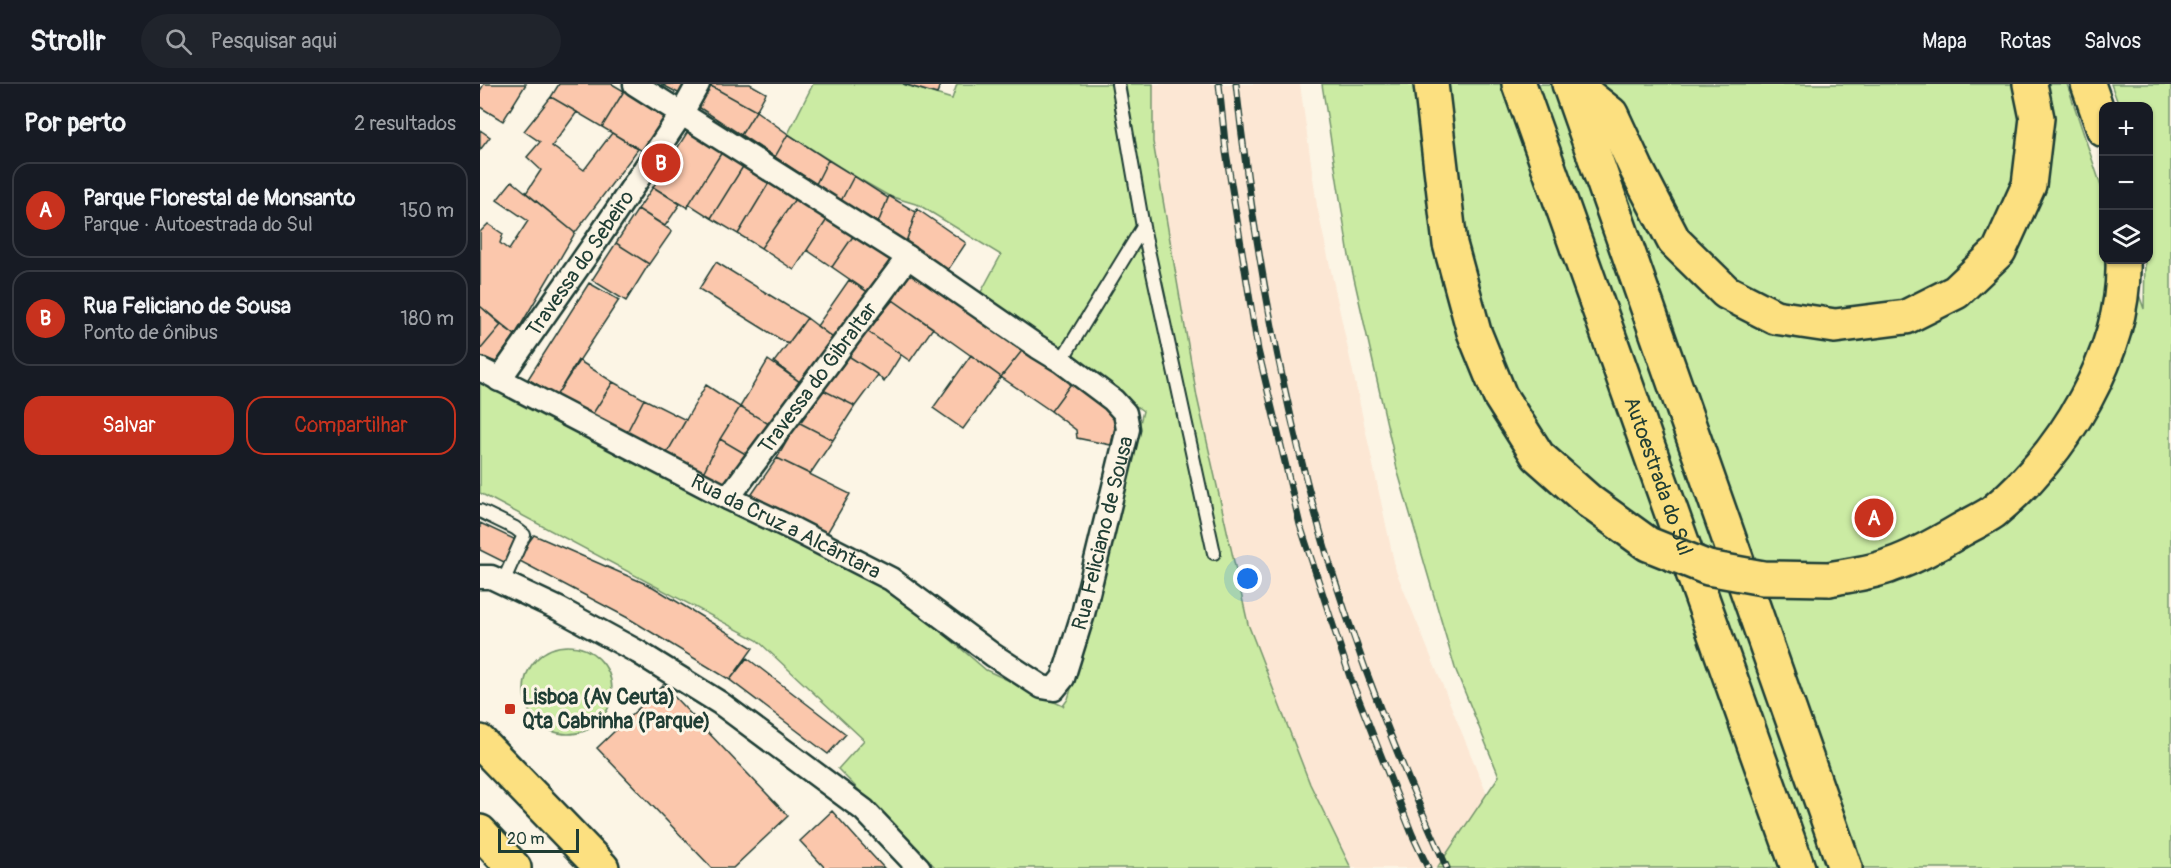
<!DOCTYPE html>
<html lang="pt">
<meta charset="utf-8">
<style>
body{margin:0;font-family:Pangolin,sans-serif;background:#20242c;color:#f1f3f6}
.controls{position:absolute;right:18px;top:18px;display:grid;overflow:hidden;border-radius:12px;box-shadow:0 2px 4px #0004}
.controls button{width:54px;height:54px;display:grid;place-items:center;padding:0;border:0;border-bottom:2px solid #363941;background:#171b24;color:#f1f3f6;font:30px sans-serif}
.scale{position:absolute;left:18px;bottom:15px;width:81px;box-sizing:border-box;padding-left:6px;border:3px solid #1f3d34;border-top:0;font-size:16px;line-height:21px;white-space:nowrap;color:#1f3d34;-webkit-text-stroke:4px #fcf5e5;paint-order:stroke}
.you{position:absolute;left:768px;top:495px;width:21px;height:21px;margin:-15px;border:4px solid #fff;border-radius:50%;background:#1a73e8;box-shadow:0 0 0 9px #1a73e833}
.badge{display:grid;place-items:center;width:39px;height:39px;border-radius:50%;background:#c8321e;color:#fff;font-size:20px;font-weight:700}
.pin{position:absolute;translate:-50% -50%;border:3px solid #fff;box-shadow:0 2px 6px #0006}
.list{margin:0;padding:0;list-style:none}
h2{display:flex;justify-content:space-between;align-items:center;height:78px;margin:0;padding:0 24px;font-size:26px}
h2 small{font-size:20px;font-weight:400;color:#9ea1a6}
.list li{display:grid;grid-template-columns:39px 1fr auto;gap:18px;align-items:center;box-sizing:border-box;height:96px;margin:0 12px 12px;padding:0 12px;border:2px solid #363941;border-radius:18px}
.list b{display:block;font-size:22px;white-space:nowrap}
.list p{margin:0;font-size:20px;white-space:nowrap;color:#9ea1a6}
.list em{font-size:20px;font-style:normal;color:#9ea1a6}
.actions{display:flex;gap:12px;padding:18px 24px}
.actions a{flex:1;padding:14px 0;border:2px solid #c8321e;border-radius:18px;text-align:center;font-size:21px;color:#c8321e}
.actions .main{background:#c8321e;color:#fff}
.icon{flex:none;width:33px;height:33px;fill:none;stroke:currentColor;stroke-width:2;stroke-linecap:round;stroke-linejoin:round}
.map{position:relative;flex:none;width:1691px;height:784px;overflow:hidden}
header{display:flex;align-items:center;gap:36px;box-sizing:border-box;height:84px;padding:0 30px;background:#171b24;border-bottom:2px solid #363941}
header strong{font-size:28px}
nav{display:flex;gap:33px;margin-inline-start:auto;font-size:21px}
.search{width:420px;height:54px;background:#20242c;display:flex;align-items:center;gap:15px;box-sizing:border-box;padding:0 21px;border-radius:33px;color:#9ea1a6;font-size:22px}
main{display:flex}
aside{flex:1;background:#171b24}
.map>svg:first-child{display:block}
.built{fill:#fce7d4}
.green{fill:#cbeba3;stroke:#75946c;stroke-width:1.5}
.building{fill:#fbc7ac;stroke:#1f3d34;stroke-width:1.5}
.lines{fill:none;stroke-linecap:round;stroke-linejoin:round}
.service-casing{stroke:#1f3d34;stroke-width:16}
.minor-casing{stroke:#1f3d34;stroke-width:27}
.trunk-casing{stroke:#1f3d34;stroke-width:38}
.motorway-casing{stroke:#1f3d34;stroke-width:38}
.service{stroke:#fcf5e5;stroke-width:12}
.minor{stroke:#fcf5e5;stroke-width:22}
.trunk{stroke:#fce080;stroke-width:33}
.motorway{stroke:#fce080;stroke-width:33}
.rail-casing{stroke:#1f3d34;stroke-width:7}
.rail{stroke:#fcf5e5;stroke-width:4.5;stroke-dasharray:14;stroke-linecap:butt}
.motorway-bridge-casing{stroke:#1f3d34;stroke-width:38;stroke-linecap:butt}
.motorway-bridge{stroke:#fce080;stroke-width:33}
.poi-dot{fill:#c8321e;stroke:#fcf5e5;stroke-width:2}
.labels{text-anchor:middle;dominant-baseline:central;stroke-width:6;stroke-linejoin:round;paint-order:stroke}
.street-label{font-size:21px;fill:#1f3d34;stroke:#fcf5e5}
.poi-label{font-size:21px;font-weight:bold;fill:#1f3d34;stroke:#fcf5e5;text-anchor:start}
</style>
<header>
<strong>Strollr</strong>
<div class="search"><svg class="icon" aria-label="search" viewBox="0 0 24 24"><circle cx="10" cy="10" r="6"/><path d="M15 15l6 6"/></svg>Pesquisar aqui</div>
<nav><a>Mapa</a><a>Rotas</a><a>Salvos</a></nav>
</header>
<main>
<aside>
<h2>Por perto<small>2 resultados</small></h2>
<ul class="list">
<li><span class="badge">A</span><div><b>Parque Florestal de Monsanto</b><p>Parque · Autoestrada do Sul</p></div><em>150 m</em></li>
<li><span class="badge">B</span><div><b>Rua Feliciano de Sousa</b><p>Ponto de ônibus</p></div><em>180 m</em></li>
</ul>
<div class="actions"><a class="main">Salvar</a><a>Compartilhar</a></div>
</aside>
<div class="map">
<svg width="1691" height="784" viewBox="0 0 1691 784">
<rect width="100%" height="100%" fill="#fcf5e5"/>
<filter id="ink" filterUnits="userSpaceOnUse"><feTurbulence type="fractalNoise" baseFrequency=".0167" numOctaves="2"/><feDisplacementMap in="SourceGraphic" scale="12" xChannelSelector="R" yChannelSelector="G"/><feConvolveMatrix kernelMatrix="1 2 1 2 8 2 1 2 1" color-interpolation-filters="sRGB"/></filter>
<g filter="url(#ink)">
<!-- built -->
<path class="built" d="M672,0H820L837,122L916,487L1037,784H872L830,700L768,540L717,313L672,52Z"/>
<!-- green -->
<path class="green" d="M333,0H423L472,15L477,0H673V58L717,313L768,540L830,700L871,784H456L358,685L384,656L277,556L0,409V293L398,493L506,586L583,622L588,615L612,534L663,327L500,210L521,171L439,121L409,112L374,92L308,50Z
M842,0H1587L1623,108L1624,176H1647L1664,225L1665,176H1668V22H1639L1631,0H1691V784H957L1019,692L975,584L917,385L869,172Z
M44 606a44 44 0 1 1 88 0a44 44 0 1 1-88 0Z"/>
<!-- building -->
<path class="building" d="M4,0H46L23,37L0,23V7Z
M79,0H132L144,7L122,43L71,13Z
M181,0H206L200,10Z
M231,0H270L286,9L276,27L231,2Z
M423,0H460L457,10Z
M231,2L276,27L261,51L217,22Z
M144,7L186,33L164,68L122,43Z
M71,13L97,28L72,62L104,86L132,49L158,65L95,149L46,109L61,86L47,73L60,58L44,47Z
M276,27L308,50L295,73L261,51Z
M0,46L10,53L0,66Z
M208,47L242,68L209,120L208,124L173,103Z
M308,50L348,76L336,100L295,73Z
M242,68L264,81L231,134L209,120Z
M348,76L374,92L361,117L336,100Z
M264,81L290,97L258,150L231,134Z
M374,92L408,114L398,139L361,117Z
M32,97L95,149L35,251L0,222V148L8,140L23,150L20,159L29,166L48,137L17,116Z
M290,97L317,112L281,164L258,150Z
M173,103L200,120L185,142L158,125Z
M317,112L348,134L314,186L281,164Z
M409,112L436,128L426,158L398,139Z
M158,125L192,147L169,180L136,159Z
M437,125L486,159L468,186L426,158Z
M348,134L374,151L352,183L327,166Z
M374,151L416,176L391,210L352,183Z
M136,159L169,180L146,217L112,196Z
M236,178L327,234L308,260L219,205Z
M432,187L545,263L521,293L413,216Z
M369,196L391,210L357,257L337,242Z
M109,199L139,216L76,312L48,295Z
M413,216L453,244L430,277L387,247Z
M0,222L21,241L0,266Z
M327,234L357,257L324,301L294,278Z
M21,241L35,251L16,278L0,272V266Z
M387,247L421,271L404,298L398,291L367,271Z
M545,263L593,297L571,327L521,293Z
M367,271L398,291L375,322L343,306Z
M491,271L521,293L483,345L453,324Z
M98,276L133,298L110,334L76,312Z
M288,276L324,301L294,343L260,323Z
M593,297L632,329L635,336V343L631,361L597,354L596,346L571,327Z
M133,298L164,315L145,352L110,334Z
M226,301L260,323L240,355L221,393L184,374Z
M343,306L375,322L353,356L318,338Z
M164,315L206,336L184,374L145,352Z
M260,323L294,343L274,375L240,355Z
M318,338L353,356L330,390L297,374Z
M240,355L274,375L249,406L221,393Z
M297,374L370,410L347,449L270,413Z
M0,439L36,456L26,479L0,466Z
M54,451L173,503L273,564L250,596L148,534L36,475Z
M267,574L366,650L348,670L250,596Z
M183,601L308,732L253,784H232L117,664Z
M183,601L308,732L253,784H232L117,664Z
M352,727L378,756L404,784H345L320,757Z"/>
<g class="lines">
<!-- service casing -->
<g class="service-casing">
<path id="service" d="M663,143L734,469
M581,277L663,143L638,0
M0,427L35,444L44,451L23,498"/>
</g>
<!-- minor casing -->
<g class="minor-casing">
<g id="minor">
<path id="s1" d="M0,285L248,414L315,446L411,495L513,571L562,603L574,605L583,594L603,530L648,345L645,329L633,316L581,277L558,263L428,173L155,0"/>
<path id="s2" d="M19,296L117,156L202,29L218,0"/>
<path id="s3" d="M248,414L428,173"/>
<path d="M0,493H11L79,525L158,568L240,619L384,726L439,784"/>
</g>
</g>
<!-- trunk casing -->
<g class="trunk-casing">
<path id="trunk" d="M0,658L122,784
M0,748L34,784"/>
</g>
<!-- motorway casing -->
<g class="motorway-casing">
<g id="motorway">
<path d="M951,0L970,160L994,248L1020,312L1058,372L1110,418"/>
<path id="s4" d="M1039,0L1318,784"/>
<path d="M1089,0L1365,784"/>
<path d="M1093,0L1131,30L1156,84L1194,157L1246,208L1295,233L1355,242L1426,233L1476,208L1519,167L1549,101L1557,34L1550,0"/>
<path d="M1608,0L1624,46"/>
<path d="M1349,495C1369,491 1392,489 1411,481C1435,473 1459,459 1481,446C1491,440 1503,435 1513,428C1583,371 1646,269 1643,176"/>
</g>
</g>
<!-- service -->
<use href="#service" class="service"/>
<!-- minor -->
<use href="#minor" class="minor"/>
<!-- trunk -->
<use href="#trunk" class="trunk"/>
<!-- motorway -->
<use href="#motorway" class="motorway"/>
<!-- rail casing -->
<g class="rail-casing">
<path id="rail" d="M739,0L746,68L778,266L820,441L870,593L932,750L948,784
M756,0C774,164 803,326 851,484C883,586 923,687 967,784"/>
</g>
<!-- rail -->
<use href="#rail" class="rail"/>
<!-- motorway-bridge casing -->
<g class="motorway-bridge-casing">
<path id="motorway-bridge" d="M1110,418L1168,460L1228,484L1283,494L1349,495"/>
</g>
<!-- motorway-bridge -->
<use href="#motorway-bridge" class="motorway-bridge"/>
</g>
</g>
<!-- markers -->
<rect class="poi-dot" x="24" y="619" width="12" height="12" rx="3"/>
<g class="labels">
<!-- street labels -->
<g class="street-label">
<text stroke="none"><textPath href="#s2" startOffset="142">Travessa do Sebeiro</textPath></text>
<text stroke="none"><textPath href="#s3" startOffset="150">Travessa do Gibraltar</textPath></text>
<text stroke="none"><textPath href="#s4" startOffset="416">Autoestrada do Sul</textPath></text>
<text stroke="none"><textPath href="#s1" startOffset="344">Rua da Cruz a Alcântara</textPath></text>
<text stroke="none"><textPath href="#s1" startOffset="824">Rua Feliciano de Sousa</textPath></text>
</g>
<!-- poi labels -->
<g class="poi-label">
<text x="42" y="613">Lisboa (Av Ceuta)<tspan x="42" dy="24">Qta Cabrinha (Parque)</tspan></text>
</g>
</g>
</svg>
<div class="controls">
<button>+</button>
<button>−</button>
<button><svg class="icon" aria-label="layers" viewBox="0 0 24 24"><path d="M12 4l9 5-9 5-9-5zM3 14l9 5 9-5"/></svg></button>
</div>
<div class="scale">20 m</div>
<div class="you"></div>
<div class="pin badge" style="left:1394px;top:434px">A</div>
<div class="pin badge" style="left:181px;top:79px">B</div>
</div>
</main>
